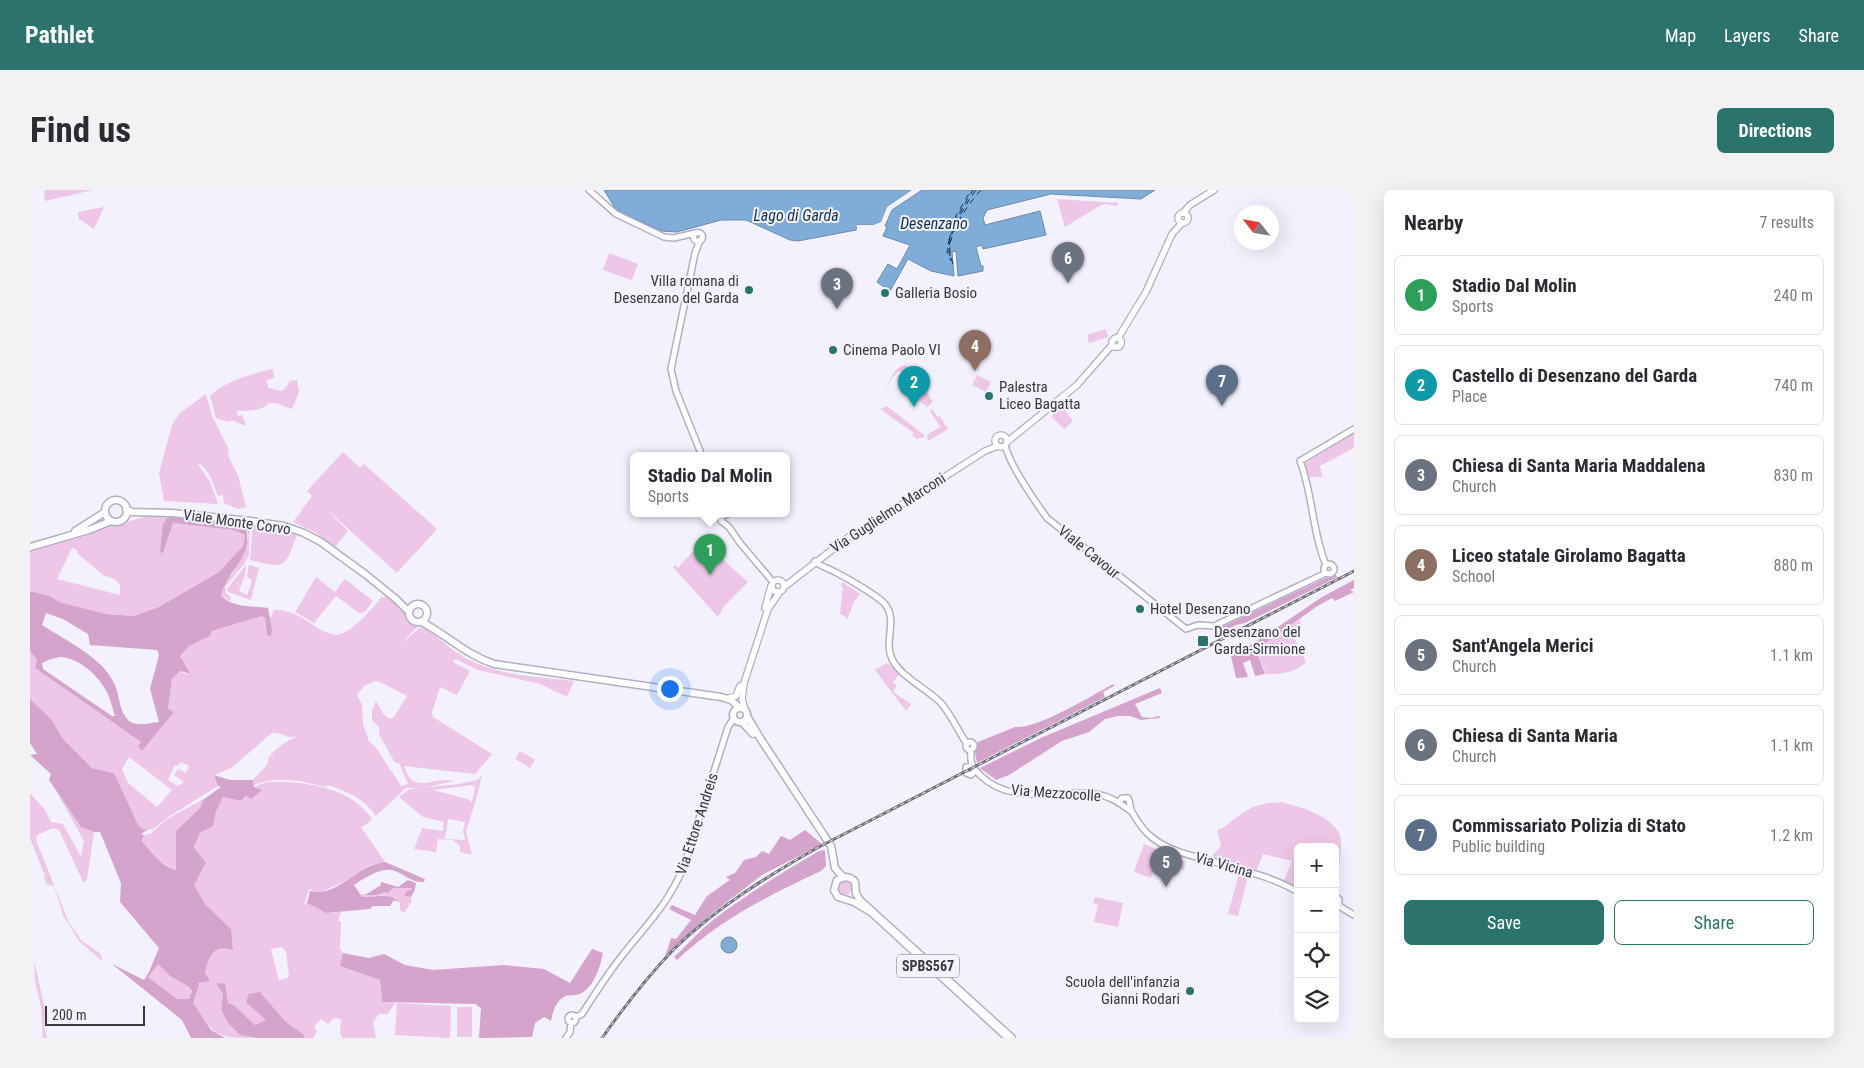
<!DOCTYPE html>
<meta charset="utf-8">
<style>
body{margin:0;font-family:"Roboto Condensed",sans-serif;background:#f2f2f3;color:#2b2b33}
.controls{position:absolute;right:15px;bottom:15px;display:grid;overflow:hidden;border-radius:8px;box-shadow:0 5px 20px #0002}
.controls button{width:45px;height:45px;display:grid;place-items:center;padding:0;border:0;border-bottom:1px solid #e1e1e2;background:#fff;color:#2b2b33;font:25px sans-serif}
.compass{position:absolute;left:1204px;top:15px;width:45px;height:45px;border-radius:50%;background:#fff;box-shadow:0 5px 20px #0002;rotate:301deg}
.scale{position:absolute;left:15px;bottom:12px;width:100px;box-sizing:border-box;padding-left:5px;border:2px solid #38383f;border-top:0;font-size:14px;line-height:18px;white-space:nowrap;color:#38383f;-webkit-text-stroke:4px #f2f1fd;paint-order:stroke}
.you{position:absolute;left:639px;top:498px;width:18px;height:18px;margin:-12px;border:4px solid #fff;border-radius:50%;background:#1a73e8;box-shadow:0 0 0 8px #1a73e833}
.badge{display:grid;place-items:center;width:32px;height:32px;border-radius:50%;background:#2b736c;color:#fff;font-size:16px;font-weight:700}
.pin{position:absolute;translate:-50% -41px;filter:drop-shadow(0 1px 2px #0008)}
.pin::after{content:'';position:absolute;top:26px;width:18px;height:15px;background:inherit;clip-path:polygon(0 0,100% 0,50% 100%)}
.popup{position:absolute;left:600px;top:262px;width:160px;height:65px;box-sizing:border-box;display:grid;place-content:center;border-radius:8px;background:#fff;filter:drop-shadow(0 1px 4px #0005);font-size:16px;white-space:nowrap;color:#7c7c81}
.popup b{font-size:19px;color:#2b2b33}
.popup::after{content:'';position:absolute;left:50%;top:100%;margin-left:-10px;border:10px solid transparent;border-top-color:#fff}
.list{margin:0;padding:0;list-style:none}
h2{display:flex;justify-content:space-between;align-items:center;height:65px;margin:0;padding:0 20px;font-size:21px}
h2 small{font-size:16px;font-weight:400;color:#7c7c81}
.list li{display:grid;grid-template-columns:32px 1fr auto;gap:15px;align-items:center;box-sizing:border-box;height:80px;margin:0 10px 10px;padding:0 10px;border:1px solid #e1e1e2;border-radius:8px}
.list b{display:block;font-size:19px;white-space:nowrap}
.list p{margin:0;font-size:16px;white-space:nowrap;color:#7c7c81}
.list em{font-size:16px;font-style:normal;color:#7c7c81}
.actions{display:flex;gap:10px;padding:15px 20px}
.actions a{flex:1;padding:11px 0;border:1px solid #2b736c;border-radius:8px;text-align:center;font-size:18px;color:#2b736c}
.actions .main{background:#2b736c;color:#fff}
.icon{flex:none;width:28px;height:28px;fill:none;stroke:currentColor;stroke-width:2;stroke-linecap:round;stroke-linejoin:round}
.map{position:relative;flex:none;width:1324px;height:848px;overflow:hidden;border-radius:8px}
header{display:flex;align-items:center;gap:30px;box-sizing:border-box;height:70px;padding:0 25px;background:#2b736c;color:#fff}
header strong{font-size:24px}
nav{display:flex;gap:28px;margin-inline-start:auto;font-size:18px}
.intro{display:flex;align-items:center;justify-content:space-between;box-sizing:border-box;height:120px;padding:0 30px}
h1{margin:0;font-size:35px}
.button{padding:12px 22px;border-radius:8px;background:#2b736c;color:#fff;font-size:18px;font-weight:700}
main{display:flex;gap:30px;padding:0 30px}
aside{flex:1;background:#fff;border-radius:8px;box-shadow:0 5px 20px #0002}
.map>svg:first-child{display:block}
.green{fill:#eec6e8;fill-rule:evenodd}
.forest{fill:#d4a4cd;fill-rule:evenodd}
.water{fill:#80add7;stroke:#6a8aa9}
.pier{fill:#f2f1fd}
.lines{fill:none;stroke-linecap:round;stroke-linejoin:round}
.ferry{stroke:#10314e;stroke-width:1;stroke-dasharray:6 5;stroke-linecap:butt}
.tertiary-casing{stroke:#b1b0c2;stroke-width:8}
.secondary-casing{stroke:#b1b0c2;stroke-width:8}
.primary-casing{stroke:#b1b0c2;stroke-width:9}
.tertiary{stroke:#fff;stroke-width:5}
.secondary{stroke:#fff;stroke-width:5.5}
.primary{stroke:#fff;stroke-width:6}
.rail-casing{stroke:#74747c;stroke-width:3}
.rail{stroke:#f2f1fd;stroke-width:1;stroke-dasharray:4;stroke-linecap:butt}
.poi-dot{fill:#2b736c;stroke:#f2f1fd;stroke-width:2}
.labels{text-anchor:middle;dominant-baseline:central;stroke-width:4;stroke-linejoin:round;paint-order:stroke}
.shield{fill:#f2f1fd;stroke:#707078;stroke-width:1}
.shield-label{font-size:14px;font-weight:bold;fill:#38383f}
.poi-label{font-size:15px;fill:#38383f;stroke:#f2f1fd;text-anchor:start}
.street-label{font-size:15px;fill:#38383f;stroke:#f2f1fd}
.water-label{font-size:16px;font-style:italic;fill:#10314e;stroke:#f2f1fd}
</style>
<header>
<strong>Pathlet</strong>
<nav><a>Map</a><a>Layers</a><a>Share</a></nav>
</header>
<div class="intro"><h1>Find us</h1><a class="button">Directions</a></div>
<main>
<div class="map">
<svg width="1324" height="848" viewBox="0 0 1324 848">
<rect width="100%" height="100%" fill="#f2f1fd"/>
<!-- green -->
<path class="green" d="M16,0H63L15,11L14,2Z
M1027,9L1088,13V16L1075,14L1071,15L1035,37Z
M74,17L64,39L49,29L48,22Z
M579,63L608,74L602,90L573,80Z
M1076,139L1078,147L1059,153L1057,145Z
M876,175L885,182L903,212L897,217L888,210L889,207L886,203H883L877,198L869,200L873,194L875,195L877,193L885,202L888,200L892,206L890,199L875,179L873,180V182L869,181L863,186L856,199C860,189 865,176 876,175Z
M243,179L244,188L237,190L238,198L252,201L258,195L259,191L267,190L269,202L263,217L261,219L246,213H239C231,222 217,220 207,221L208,226L212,225L216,236L202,230L198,232L186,228L180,206C197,190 222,184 243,179Z
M947,185L961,192L956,202L942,195Z
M176,204L182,226L198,258L199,268L208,285L216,317L208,319L194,313L193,305L188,306C184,295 179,277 167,273L180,292L188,314L134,311L129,283L142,235L150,223Z
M1033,209L1040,217L1036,222L1043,231L1034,239L1022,227L1024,218Z
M857,216L894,245V247L886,249L884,246L881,248L884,243L850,219Z
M902,219L908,227L910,226L918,239L898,251L897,245L912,236L909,235L900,221Z
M1324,243V258L1290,276L1292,287H1278L1274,274Z
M313,262L330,278L334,274L407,339L367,383L294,317L318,341L305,357L286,343L263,332L282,306L277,301Z
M129,325L137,328L133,334V364L143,333L203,340L215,345L213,356L189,382L129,417L104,426L76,424L28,412L20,406L0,401V360L55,346L77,334L84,335L115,327ZM42,358L47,360L48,364L73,385L86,390L90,395V405L27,389Z
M215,334H220L219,365L214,374L195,397L196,403L201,407L200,411L191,405L194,394L205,380L219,346Z
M223,335L267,344C255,378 256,379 220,370Z
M672,351L718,392L694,416L688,427L643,377L646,375L648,378Z
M216,375L215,385L209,401L217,405L222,391L217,386L219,375L229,378L221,410L198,402L197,399Z
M286,387L305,402L315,389L343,411L335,422L329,423L306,406L284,433L265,422Z
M812,392L830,404L824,412L817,430L816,427L810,424L813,397H811Z
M356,405L374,421L381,433L390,434L370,455L393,435C408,447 422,461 439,470C471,486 510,487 544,491L537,507L510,494L448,480L425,469L423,472L440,481L427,505L410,497L402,522L403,527L462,564L445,584L374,576C384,607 402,585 424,591L393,598H376L346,626C335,609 317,601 297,595L296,597C272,591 247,585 224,595L223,590L237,575L239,566H243L245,570L243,565H240L254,553L266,547L264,545V547C258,548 250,542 242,543L201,578L184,585L188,596L138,627L123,639L114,640L108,636L84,583L62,578L33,549L22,530L0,509V461L7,470L5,478L111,552L109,556L144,522L138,518L142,489L150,481L156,484L161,483L150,466L159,456L180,446L182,441L232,426L235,428L237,445L242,439L240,429L244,420C255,419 264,424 274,429C283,435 294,443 305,445C320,446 344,417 352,406L354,408ZM345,491L350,492L377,506L364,527L360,529L353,524L346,511L342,520V530L349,537V544L365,573H369L378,594L371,596L347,559L339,551L333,535L332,514L327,505L334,496ZM99,567L142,600L127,617L98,593L92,579ZM151,572L159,576L156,583L148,579L144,585L154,592L148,596L138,590L145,575L148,576Z
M1270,429L1271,434L1261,441L1276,472C1268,482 1248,485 1236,484L1226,460Z
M857,473L870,483L863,492L867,496L863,502L881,514L876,521L845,480Z
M490,561L505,570L500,578L485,569Z
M452,584L449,599L436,642L442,665L430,662V656L423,650L408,649L406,662L384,659L392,638L413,641L414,632L393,627L369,607L380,599L429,594L448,590ZM442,595L445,598L442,612L437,609L403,600ZM418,629L435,632L433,641L435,650L415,649Z
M237,592C262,591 291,594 314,605C325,610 334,619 342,628L337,634L331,637L355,672L340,675L314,692L288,703L279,699L274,714L277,713L296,723L311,722L308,731L311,732L310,759L313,763L310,776L350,790L352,812L365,813L358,824H349L343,832L346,848H312L310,842L311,829L304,828L298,834L291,829L284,837L287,841L283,848H275L273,844L255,831L230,802L237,830L225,835L204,815L198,813L186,793L193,804L191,820L210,845L227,848C185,848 186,847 162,813L169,795L168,793L175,783L177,769L186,760L196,757L203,759L200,739L175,714L164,695L176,673L164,657L170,643L183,636L186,622L193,607L211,611L228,598L224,597ZM252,757L256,762L259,786L257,788L249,790L241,759Z
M25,599L51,637L64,642L57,690L53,692L29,640L23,638L7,645L6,650L39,733L51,750L71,764L72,771L49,751L33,725L24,696L17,694L14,688L15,686L0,648V603L15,620L21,632L33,634L51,667L54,651Z
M174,609L170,618L146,641V680C131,675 121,663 112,651L114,645L120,644L137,629Z
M1252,612C1270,617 1299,625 1309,643C1314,653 1308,684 1305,696V657H1268V699L1254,691L1262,671L1233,664L1226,682L1181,667L1191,656L1187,640C1195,638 1200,632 1207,627C1223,615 1233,613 1252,612Z
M1114,654L1131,661L1121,688L1104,682Z
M1138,667L1155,671L1154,680L1136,677Z
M1209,684L1218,686L1208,726L1198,724Z
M808 698a7 7 0 1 1 14 0a7 7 0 1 1-14 0Z
M363,698H382V700L375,706L381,707L382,711L374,723L370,720V712L354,705L332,707L330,704H344Z
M1065,707L1093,713L1088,737L1064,732L1068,715L1063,713Z
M4,771L15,819L14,837L17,848H13L11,817L5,791Z
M128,774L140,786L159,797L162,801L159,809H147L118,787Z
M367,813L421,816L420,848L365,845Z
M427,817H442V847H427Z"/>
<!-- forest -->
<path class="forest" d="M141,327L215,334C225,367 199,377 191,405C201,418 223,416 238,418L242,439L241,446L237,445L235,428L232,426L182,441L180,446L159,456L150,466L161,484L150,481L142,489L138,518L144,522L112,561L108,556L111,552L5,478L7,470L0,461V401L20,406L29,412L76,424L104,426L129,417L189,382L213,356L215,345L203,340L143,333L133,364L130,361L133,334L137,328ZM16,423L33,429L58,444L60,455L127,460L129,465L120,499L129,532C120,533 107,537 99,531C89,522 90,507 85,495C73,467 36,451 12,435ZM30,467C48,468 66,483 75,499C80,506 82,517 85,526H82L13,479L12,473L21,469Z
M1304,384L1308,387L1215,433L1206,435L1190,443L1187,439Z
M1324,390V398L1320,400L1324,402L1305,411L1302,408L1286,417L1226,460L1235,484L1225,486L1220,470L1213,473L1218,487L1206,488L1201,466L1224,453L1292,407Z
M1083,494L1084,496L1073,502L1075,507L947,573L945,563L948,552L985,537C1008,539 1061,506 1083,494Z
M1130,498L1132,503L1105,514L1112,527L1121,528L1129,526L1130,528L1111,530L1100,526H1088L1075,529L1059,542L1032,551L979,585L966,590L950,578L1013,547Z
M0,509L22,530L33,549L62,578L84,583L108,635L114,640L119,639L111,644L114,645L112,651C121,662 132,677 146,680V641L170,618L174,609L191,597L188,596L184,585L200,590H223L224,597L232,600L221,609L216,606L211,611L193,607L186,622L183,636L170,643L164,657L176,673L164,695L175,714L201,739L203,760C184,753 178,767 175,783L180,791L168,793L169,795L163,813L181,840L195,848H161L152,830L82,774L114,790L119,782L129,758L90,712L91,693L70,642H64L51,637L19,590L21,584L0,565L7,564L0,553ZM128,774L140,786L159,797L162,801L159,809H147L118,787Z
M775,640L792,654L732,685L680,725L635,767L641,748L646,749L661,730L639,719L642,715L665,725L677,706L700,690L696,687L705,683L714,670L726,667L732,661L739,664L751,646L760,650Z
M795,660L796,676L791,681C739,705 690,730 647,770L644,767C657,755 669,741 683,730C717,704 753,682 789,661Z
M355,672L395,689L394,692C383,693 375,685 365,681C352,676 335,688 324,695L332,707C348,707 357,702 370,712L364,710L360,716H343L340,719L296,723L277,713L280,701C302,707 322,684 340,676C344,674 350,673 355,672Z
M378,690L386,693L385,699L381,707L374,706L377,701L382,700V698H363L358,703L354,702L347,705H335L351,695V692L368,697Z
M562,759L573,763C570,778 564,797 550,804C545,806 538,804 534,807C525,812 523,822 521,831L514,827L505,833L502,847L449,848L451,818L445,814L352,812L350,790L310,776L313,763L339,768L354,764L375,775L403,780L474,775L514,779L540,793Z
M186,793L195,794L198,813L204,815L225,835L236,830L216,812L219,804L230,802L255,831L273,844L275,848H227L210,845L199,834L191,820L193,804Z"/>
<!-- water -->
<path class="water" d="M574,0H882L857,17L851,32L843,35H827L826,40L768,51L760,50L716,30H691L647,42L632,41L592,23L585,18Z
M892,0H1125L1111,9L1021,4L957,20L953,28L955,35L1010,21L1016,45L953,59L952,55L946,57L951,76H953V81L928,86L926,61L922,62L924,86L901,81L878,69L860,101L847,92L858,74L867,79L880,55L853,46L857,37L855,36L862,20Z
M691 755a8 8 0 1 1 16 0a8 8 0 1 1-16 0Z"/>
<!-- pier -->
<path class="pier" d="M882,0H885L859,19L852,34L843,37H826L827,35H843L851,32L857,17Z"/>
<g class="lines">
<!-- ferry -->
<path class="ferry" d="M919,50L926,26L941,0
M918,54L927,27L943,0
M918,58L917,63L921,71
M920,66C914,49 936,13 946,0
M923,74C921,67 919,61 920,54C924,35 938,14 951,0"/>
<!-- tertiary casing -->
<g class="tertiary-casing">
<path id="tertiary" d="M559,0L586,24L634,47L644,48L665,43
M663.5 47a4.5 4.5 0 1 1 9 0a4.5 4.5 0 1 1-9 0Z
M670,50L665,63L641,179L646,201L672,266
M975,255C980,276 1004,310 1017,328L1156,439L1168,435L1184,436L1296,383
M696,325L691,326V331L699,337L710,353L743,392
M785,371C790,377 799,378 805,382C817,388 846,405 854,413C869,430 853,450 862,469C870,486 897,499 910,512C921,524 928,541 937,554
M1294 379a5 5 0 1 1 10 0a5 5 0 1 1-10 0Z
M1296,375C1282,342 1283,304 1270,271L1324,239
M936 556a4 4 0 1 1 8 0a4 4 0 1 1-8 0Z
M941,560C940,574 942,577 951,586C981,615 1028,600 1065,604C1080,606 1090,613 1102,622
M941,576L936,577V583L941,585L945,581
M1089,612L1092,608H1098C1101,613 1099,617 1102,622C1106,629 1112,638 1118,644C1135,660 1159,665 1181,671C1211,680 1241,686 1268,702
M1305,707L1309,709V716L1305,719
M1309,716L1324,725
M538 829a4 4 0 1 1 8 0a4 4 0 1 1-8 0Z
M546,827L552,824C564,805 577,785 591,767C616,735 638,715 654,676L698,537L702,531L705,530
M536,848L540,842L541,832"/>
</g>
<!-- secondary casing -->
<g class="secondary-casing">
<path id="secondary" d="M1148 28a5 5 0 1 1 10 0a5 5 0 1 1-10 0Z
M1153,23L1160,15L1184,0
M1088,148L1091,150V154L1089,157H1084L1082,154V151L1085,148H1088L1116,102L1142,44L1152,33
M965 251a6 6 0 1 1 12 0a6 6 0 1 1-12 0Z
M977,252L1047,195L1082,155
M742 396a6 6 0 1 1 12 0a6 6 0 1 1-12 0Z
M754,397L820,346L830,341L955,261L968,256
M735,418L741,396
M696,509L706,506L710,496
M715,520L712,509L714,493L738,419L750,402"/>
</g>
<!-- primary casing -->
<g class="primary-casing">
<path id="primary" d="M75 321a11 11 0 1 1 22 0a11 11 0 1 1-22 0Z
M96,319L102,322L142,323L221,331L254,336L274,343L291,352L335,384L366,409L379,422
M45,341L75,322
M0,357L59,340L81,331
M379 423a9 9 0 1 1 18 0a9 9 0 1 1-18 0Z
M392,432C418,446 435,464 464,474L691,507L701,510L710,518
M703 525a7 7 0 1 1 14 0a7 7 0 1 1-14 0Z
M717,526L730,548L801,656L805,678L813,687
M712,532L723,544
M978,848L842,723L824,712L808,707L804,700L807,690L816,687C829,690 824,694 826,703C826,704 830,710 831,711L982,848"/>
</g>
<!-- tertiary -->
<use href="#tertiary" class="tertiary"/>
<!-- secondary -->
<use href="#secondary" class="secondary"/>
<!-- primary -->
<use href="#primary" class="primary"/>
<!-- rail casing -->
<g class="rail-casing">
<path id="rail" d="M572,848C594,817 617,787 644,759C686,718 736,687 787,658L1324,381"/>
</g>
<!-- rail -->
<use href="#rail" class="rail"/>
</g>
<!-- markers -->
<g class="poi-dot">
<circle cx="719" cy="100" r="5"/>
<circle cx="855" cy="103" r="5"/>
<circle cx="803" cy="160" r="5"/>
<circle cx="959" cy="206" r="5"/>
<circle cx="1110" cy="419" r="5"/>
<rect x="1167" y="445" width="12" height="12" rx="2.5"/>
<circle cx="1160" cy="801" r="5"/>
</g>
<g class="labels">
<!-- shield labels -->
<rect class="shield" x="867" y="764.5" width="62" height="23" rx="4"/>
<g class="shield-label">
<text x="898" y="776">SPBS567</text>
</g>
<!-- poi labels -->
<g class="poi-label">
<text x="709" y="91" text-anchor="end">Villa romana di<tspan x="709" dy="17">Desenzano del Garda</tspan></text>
<text x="865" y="103">Galleria Bosio</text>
<text x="813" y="160">Cinema Paolo VI</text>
<text x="969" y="197">Palestra<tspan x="969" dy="17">Liceo Bagatta</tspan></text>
<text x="1120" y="419">Hotel Desenzano</text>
<text x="1184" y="442">Desenzano del<tspan x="1184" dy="17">Garda-Sirmione</tspan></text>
<text x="1150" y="792" text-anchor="end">Scuola dell'infanzia<tspan x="1150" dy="17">Gianni Rodari</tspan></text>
</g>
<!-- street labels -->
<g class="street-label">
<text transform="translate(858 323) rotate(-33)">Via Guglielmo Marconi</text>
<text transform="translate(207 332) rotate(8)">Viale Monte Corvo</text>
<text transform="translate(1059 362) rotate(39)">Viale Cavour</text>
<text transform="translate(1026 603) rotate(4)">Via Mezzocolle</text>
<text transform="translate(667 634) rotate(-72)">Via Ettore Andreis</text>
<text transform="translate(1194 675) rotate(16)">Via Vicina</text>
</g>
<!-- water labels -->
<g class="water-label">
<text x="766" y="25">Lago di Garda</text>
<text x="904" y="33">Desenzano</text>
</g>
</g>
</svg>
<div class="controls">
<button>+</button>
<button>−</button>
<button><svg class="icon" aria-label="locate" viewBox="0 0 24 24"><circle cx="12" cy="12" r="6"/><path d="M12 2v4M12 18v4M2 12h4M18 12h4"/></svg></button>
<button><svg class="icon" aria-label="layers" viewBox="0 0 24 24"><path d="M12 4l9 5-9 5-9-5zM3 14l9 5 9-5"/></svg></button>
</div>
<svg class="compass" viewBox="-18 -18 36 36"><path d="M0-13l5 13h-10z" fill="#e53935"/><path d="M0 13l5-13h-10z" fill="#7c7c81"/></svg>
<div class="scale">200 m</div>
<div class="you"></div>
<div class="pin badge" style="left:680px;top:385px;background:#2e9e5b">1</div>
<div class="popup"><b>Stadio Dal Molin</b>Sports</div>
<div class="pin badge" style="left:884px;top:217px;background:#0f9aa8">2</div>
<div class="pin badge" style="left:807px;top:119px;background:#6b7280">3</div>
<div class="pin badge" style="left:945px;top:181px;background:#8d6e63">4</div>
<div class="pin badge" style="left:1136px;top:697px;background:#6b7280">5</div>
<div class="pin badge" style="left:1038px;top:93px;background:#6b7280">6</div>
<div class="pin badge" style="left:1192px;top:216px;background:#5c6f8a">7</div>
</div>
<aside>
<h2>Nearby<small>7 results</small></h2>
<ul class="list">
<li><span class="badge" style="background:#2e9e5b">1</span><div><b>Stadio Dal Molin</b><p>Sports</p></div><em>240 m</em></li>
<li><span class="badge" style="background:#0f9aa8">2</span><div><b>Castello di Desenzano del Garda</b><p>Place</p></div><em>740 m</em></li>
<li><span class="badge" style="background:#6b7280">3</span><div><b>Chiesa di Santa Maria Maddalena</b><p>Church</p></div><em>830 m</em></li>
<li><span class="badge" style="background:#8d6e63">4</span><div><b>Liceo statale Girolamo Bagatta</b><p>School</p></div><em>880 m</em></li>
<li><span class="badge" style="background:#6b7280">5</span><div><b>Sant'Angela Merici</b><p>Church</p></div><em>1.1 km</em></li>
<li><span class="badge" style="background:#6b7280">6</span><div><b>Chiesa di Santa Maria</b><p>Church</p></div><em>1.1 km</em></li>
<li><span class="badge" style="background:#5c6f8a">7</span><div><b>Commissariato Polizia di Stato</b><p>Public building</p></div><em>1.2 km</em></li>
</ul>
<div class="actions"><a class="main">Save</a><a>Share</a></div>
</aside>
</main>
